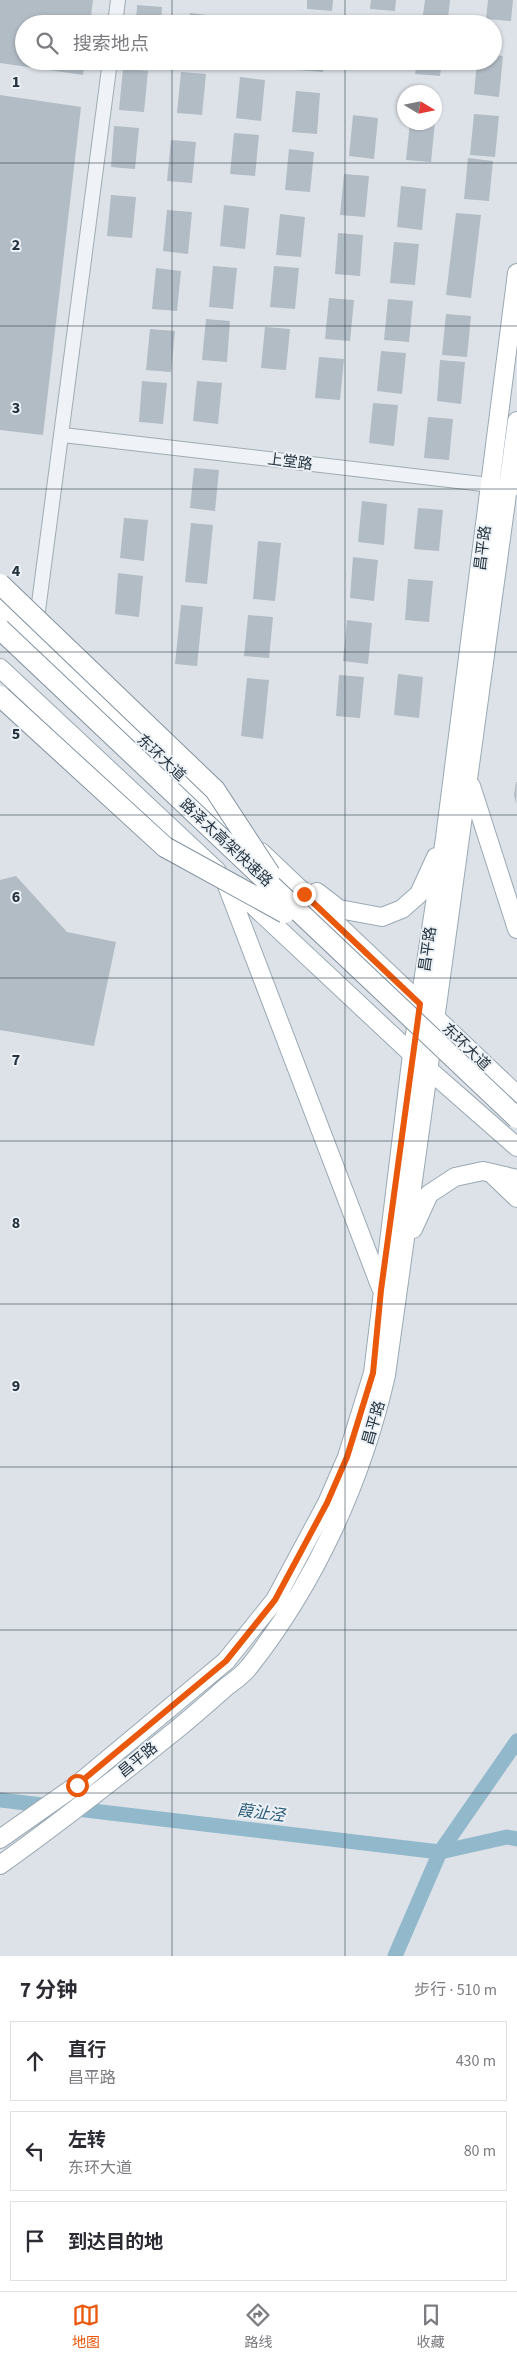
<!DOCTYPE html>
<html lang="zh">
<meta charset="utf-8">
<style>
body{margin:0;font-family:"Source Sans 3","Noto Sans SC",sans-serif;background:#f7f7f7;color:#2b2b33}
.compass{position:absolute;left:397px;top:85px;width:45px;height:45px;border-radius:50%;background:#fff;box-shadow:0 1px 4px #0004;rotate:100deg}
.stop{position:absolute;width:15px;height:15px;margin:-11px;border:4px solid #ea580c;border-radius:50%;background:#fff}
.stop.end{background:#ea580c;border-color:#fff;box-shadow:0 1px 5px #0008}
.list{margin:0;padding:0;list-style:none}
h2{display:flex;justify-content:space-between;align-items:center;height:65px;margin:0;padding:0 20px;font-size:21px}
h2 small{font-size:16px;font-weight:400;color:#7c7c81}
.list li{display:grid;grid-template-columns:32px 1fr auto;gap:15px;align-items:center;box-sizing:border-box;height:80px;margin:0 10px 10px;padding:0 10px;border:1px solid #e1e1e2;border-radius:0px}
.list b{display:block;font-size:19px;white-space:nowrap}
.list p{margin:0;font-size:16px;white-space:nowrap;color:#7c7c81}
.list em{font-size:16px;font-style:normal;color:#7c7c81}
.icon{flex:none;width:28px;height:28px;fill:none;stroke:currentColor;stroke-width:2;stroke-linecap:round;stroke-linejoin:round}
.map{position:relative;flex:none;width:517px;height:1956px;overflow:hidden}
.search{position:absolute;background:#fff;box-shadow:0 1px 4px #0004;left:15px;right:15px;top:15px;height:55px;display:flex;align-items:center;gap:12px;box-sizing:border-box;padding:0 18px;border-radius:28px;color:#7c7c81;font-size:19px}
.sheet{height:335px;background:#fff}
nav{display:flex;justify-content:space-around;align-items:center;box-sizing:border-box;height:70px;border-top:1px solid #e1e1e2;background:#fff;font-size:14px;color:#7c7c81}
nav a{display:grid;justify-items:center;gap:2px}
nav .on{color:#ea580c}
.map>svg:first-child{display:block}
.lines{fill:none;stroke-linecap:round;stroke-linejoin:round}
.canal{stroke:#92b8cc;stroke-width:15}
.building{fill:#b2bcc5}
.minor-casing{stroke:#a1aab2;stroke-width:16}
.major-casing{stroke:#9aa9b4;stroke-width:20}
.minor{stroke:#eff2f6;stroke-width:14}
.major{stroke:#fff;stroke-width:18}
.highway-bridge-casing{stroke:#8293a0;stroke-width:22;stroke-linecap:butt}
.highway-bridge{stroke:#fff;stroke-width:20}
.route{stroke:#ea580c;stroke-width:6}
.grid{fill:none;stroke:#24333f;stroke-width:1;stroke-opacity:0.55}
.labels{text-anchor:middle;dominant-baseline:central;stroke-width:4;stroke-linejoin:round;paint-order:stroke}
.street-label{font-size:15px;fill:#24333f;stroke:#ebf1f5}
.water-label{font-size:16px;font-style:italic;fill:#2a5a77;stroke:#ebf1f5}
.grid-label{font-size:16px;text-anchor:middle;font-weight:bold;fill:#24333f;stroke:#ebf1f5;stroke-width:4;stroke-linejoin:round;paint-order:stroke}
</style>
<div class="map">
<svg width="517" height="1956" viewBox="0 0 517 1956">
<rect width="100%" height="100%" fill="#dce2e8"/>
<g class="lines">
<!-- canal -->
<path class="canal" d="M0,1800L440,1852L507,1837L517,1839
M395,1956L440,1852L517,1741"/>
</g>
<!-- building -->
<path class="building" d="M0,0H93L90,24H24V61H85L83,75L0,63Z
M307,0H333L332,11L307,9Z
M371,0H396L395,11L370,9Z
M425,0H450L448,18L423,15Z
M488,0H513L511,21L486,19Z
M137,5L162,7L161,24H136Z
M190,13L215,16L214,24H189Z
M246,17L271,20V24H246Z
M493,55L503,56L499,97L474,94L477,61H493Z
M299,61H324L323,72L298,70Z
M358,61H384L383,69L358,67Z
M417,61H442L440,76L415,74Z
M123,69L148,71L144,112L119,110Z
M181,72L206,74L202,115L177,113Z
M240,77L265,80L261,121L236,118Z
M296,91L320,93L317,134L292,132Z
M0,95L81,107L43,435L0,430Z
M474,114L499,116L495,157L470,155Z
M353,115L378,118L374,159L349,156Z
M410,122H435L431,162L406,160Z
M114,126L139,128L135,169L111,167Z
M234,133L259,135L255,176L230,174Z
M171,140L196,142L192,183L167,181Z
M289,149L314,152L310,192L285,190Z
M468,158L493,161L489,201L464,199Z
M344,174L369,176L365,217L340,215Z
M401,186L426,189L422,230L397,227Z
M111,195L136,197L132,238L107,236Z
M224,205L249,208L245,249L220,246Z
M167,210L192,212L188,254L163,251Z
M456,213L481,215L471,298L446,295Z
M280,214L305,217L301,257L276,255Z
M338,233L363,235L360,276L335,274Z
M394,242L419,244L415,285L390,283Z
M213,266L237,268L233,309L209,307Z
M274,266L299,268L295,309L270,307Z
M156,268L181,271L177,311L152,309Z
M329,298L354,300L350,341L325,339Z
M388,299L413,301L409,342L384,340Z
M446,314L471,316L467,357L442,355Z
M206,319L230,321L227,362L202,360Z
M265,327L290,329L286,370L261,368Z
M150,329L175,331L171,372L146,370Z
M381,351L406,353L402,394L377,391Z
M319,357L344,359L340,400L315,398Z
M440,360L465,362L461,404L437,401Z
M142,381L167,383L163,424L139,422Z
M197,381L222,383L218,424L193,421Z
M373,403L398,405L394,446L369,443Z
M428,417L453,419L449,460L424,458Z
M194,468L219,470L215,511L190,508Z
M362,501L387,504L384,545L358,542Z
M418,508L443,510L439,551L414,549Z
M124,518L148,520L144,561L120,558Z
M191,523L213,525L207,584L185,582Z
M258,541L281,543L275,601L253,599Z
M353,557L378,560L374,601L350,598Z
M118,573L143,576L139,617L115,614Z
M408,579L433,581L429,622L405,620Z
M181,605L203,607L197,666L175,664Z
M248,615L273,617L269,658L244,656Z
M347,620L372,623L368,664L343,661Z
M398,674L423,677L419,718L394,715Z
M339,675L364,677L360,718L336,716Z
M247,678L269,680L263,739L241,736Z
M516,782H517L516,804L514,795Z
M16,876L67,932L116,942L94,1046L0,1030V880Z"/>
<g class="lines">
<!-- minor casing -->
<g class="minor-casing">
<path id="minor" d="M115,24L118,0
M63,435L517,488
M36,626L110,61"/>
</g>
<!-- major casing -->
<g class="major-casing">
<path id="major" d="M0,607L233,825
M0,668L217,871
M471,786L517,929
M261,852L517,1095
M226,883L381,1288
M317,892L339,909L382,917L402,909L419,894L436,857
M241,894L428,1069L517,1147
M491,1173L517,1198
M413,1229L429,1194L455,1177L483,1171L517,1179
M0,1839L77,1785L226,1661L275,1600L327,1503L347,1457L373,1373L412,1054L445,838L517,273
M0,1865C59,1823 115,1779 171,1734C190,1719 208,1703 226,1687C234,1681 243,1675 249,1667C316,1582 362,1480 386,1375C430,1057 475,739 517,421"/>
</g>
<!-- minor -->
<use href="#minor" class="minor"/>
<!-- major -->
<use href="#major" class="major"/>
<!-- highway-bridge casing -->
<g class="highway-bridge-casing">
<path id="highway-bridge" d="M0,584L215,790L270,874
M0,629L517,1118
M0,696L165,847L285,913"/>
</g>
<!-- highway-bridge -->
<use href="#highway-bridge" class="highway-bridge"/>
</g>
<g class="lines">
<!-- route -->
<path class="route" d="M77,1785L226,1661L275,1600L327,1503L347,1457L373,1373L381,1290L420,1004L304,894"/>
</g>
<!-- grid -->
<path class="grid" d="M172,0V24M345,0V24M172,61V1956M345,61V1956M0,163H517M0,326H517M0,489H517M0,652H517M0,815H517M0,978H517M0,1141H517M0,1304H517M0,1467H517M0,1630H517M0,1793H517"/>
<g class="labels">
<!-- street labels -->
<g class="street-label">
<text transform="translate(290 462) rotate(7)">上堂路</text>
<text transform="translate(483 548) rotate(-83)">昌平路</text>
<text transform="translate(161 758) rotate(43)">东环大道</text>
<text transform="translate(226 843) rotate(43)">路泽太高架快速路</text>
<text transform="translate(428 949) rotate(-82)">昌平路</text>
<text transform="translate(466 1047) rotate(44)">东环大道</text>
<text transform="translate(374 1423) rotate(-74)">昌平路</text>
<text transform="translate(138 1760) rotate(-39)">昌平路</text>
</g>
<!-- water labels -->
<g class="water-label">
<text transform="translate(261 1813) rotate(7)">葭沚泾</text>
</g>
</g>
<g class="grid-label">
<text x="16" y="87">1</text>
<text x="16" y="250">2</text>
<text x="16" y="413">3</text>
<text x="16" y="576">4</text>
<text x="16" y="739">5</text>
<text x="16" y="902">6</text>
<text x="16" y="1065">7</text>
<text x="16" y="1228">8</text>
<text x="16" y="1391">9</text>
</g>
</svg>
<svg class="compass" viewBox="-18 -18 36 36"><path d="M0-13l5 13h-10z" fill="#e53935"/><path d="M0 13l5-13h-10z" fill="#7c7c81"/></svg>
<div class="stop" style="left:77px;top:1785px"></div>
<div class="stop end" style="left:304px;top:894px"></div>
<div class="search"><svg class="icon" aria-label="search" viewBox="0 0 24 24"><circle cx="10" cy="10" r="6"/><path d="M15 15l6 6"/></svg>搜索地点</div>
</div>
<section class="sheet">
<h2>7 分钟<small>步行 · 510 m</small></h2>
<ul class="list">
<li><svg class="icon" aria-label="ahead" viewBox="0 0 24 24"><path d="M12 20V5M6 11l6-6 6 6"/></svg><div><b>直行</b><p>昌平路</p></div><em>430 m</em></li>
<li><svg class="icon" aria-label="left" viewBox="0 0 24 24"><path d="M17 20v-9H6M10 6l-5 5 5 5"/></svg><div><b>左转</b><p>东环大道</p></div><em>80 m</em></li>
<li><svg class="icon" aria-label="arrive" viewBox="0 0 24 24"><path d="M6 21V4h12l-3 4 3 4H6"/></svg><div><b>到达目的地</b></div></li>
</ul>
</section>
<nav>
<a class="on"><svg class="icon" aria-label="map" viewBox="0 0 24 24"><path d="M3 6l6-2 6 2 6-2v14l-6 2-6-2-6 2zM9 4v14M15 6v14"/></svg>地图</a>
<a><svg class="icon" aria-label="directions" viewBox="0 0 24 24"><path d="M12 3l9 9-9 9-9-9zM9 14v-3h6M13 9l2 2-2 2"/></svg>路线</a>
<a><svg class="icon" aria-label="saved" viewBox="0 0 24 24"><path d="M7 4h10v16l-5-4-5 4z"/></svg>收藏</a>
</nav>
